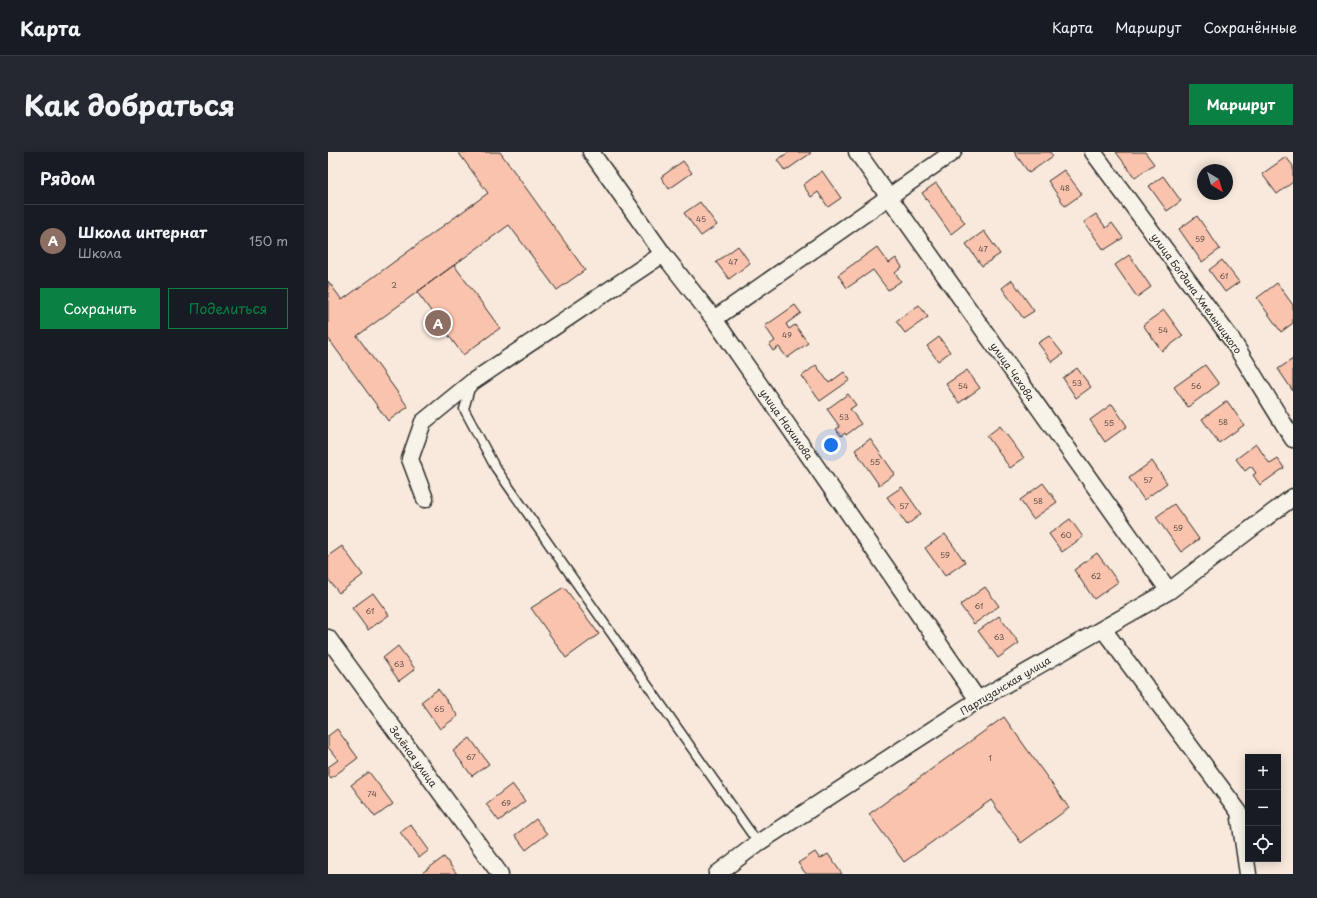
<!DOCTYPE html>
<html lang="ru">
<meta charset="utf-8">
<style>
body{margin:0;font-family:"Playpen Sans",sans-serif;background:#242831;color:#f1f3f6}
.controls{position:absolute;right:12px;bottom:12px;display:grid;overflow:hidden;border-radius:0px;box-shadow:0 2px 10px #0003}
.controls button{width:36px;height:36px;display:grid;place-items:center;padding:0;border:0;border-bottom:1px solid #363941;background:#171b24;color:#f1f3f6;font:20px sans-serif}
.compass{position:absolute;left:869px;top:12px;width:36px;height:36px;border-radius:50%;background:#171b24;box-shadow:0 2px 10px #0003;rotate:142deg}
.you{position:absolute;left:503px;top:293px;width:14px;height:14px;margin:-10px;border:3px solid #fff;border-radius:50%;background:#1a73e8;box-shadow:0 0 0 6px #1a73e833}
.badge{display:grid;place-items:center;width:26px;height:26px;border-radius:50%;background:#0b8043;color:#fff;font-size:13px;font-weight:700}
.pin{position:absolute;translate:-50% -50%;border:2px solid #fff;box-shadow:0 1px 4px #0006}
.list{margin:0;padding:0;list-style:none}
h2{display:flex;justify-content:space-between;align-items:center;height:52px;margin:0;padding:0 16px;font-size:17px}
h2 small{font-size:13px;font-weight:400;color:#9ea1a6}
.list li{display:grid;grid-template-columns:26px 1fr auto;gap:12px;align-items:center;box-sizing:border-box;height:72px;padding:0 16px;border-top:1px solid #363941}
.list b{display:block;font-size:15px;white-space:nowrap}
.list p{margin:0;font-size:13px;white-space:nowrap;color:#9ea1a6}
.list em{font-size:13px;font-style:normal;color:#9ea1a6}
.actions{display:flex;gap:8px;padding:12px 16px}
.actions a{flex:1;padding:9px 0;border:1px solid #0b8043;border-radius:0px;text-align:center;font-size:14px;color:#0b8043}
.actions .main{background:#0b8043;color:#fff}
.icon{flex:none;width:22px;height:22px;fill:none;stroke:currentColor;stroke-width:2;stroke-linecap:round;stroke-linejoin:round}
.map{position:relative;flex:none;width:965px;height:722px;overflow:hidden;border-radius:0px}
header{display:flex;align-items:center;gap:24px;box-sizing:border-box;height:56px;padding:0 20px;background:#171b24;border-bottom:1px solid #363941}
header strong{font-size:19px}
nav{display:flex;gap:22px;margin-inline-start:auto;font-size:14px}
.intro{display:flex;align-items:center;justify-content:space-between;box-sizing:border-box;height:96px;padding:0 24px}
h1{margin:0;font-size:28px}
.button{padding:10px 18px;border-radius:0px;background:#0b8043;color:#fff;font-size:14px;font-weight:700}
main{display:flex;gap:24px;padding:0 24px}
aside{flex:1;background:#171b24;border-radius:0px;box-shadow:0 2px 10px #0003}
.map>svg:first-child{display:block}
.building{fill:#fac3ad;stroke:#2b2b2b}
.lines{fill:none;stroke-linecap:round;stroke-linejoin:round}
.service-casing{stroke:#2b2b2b;stroke-width:11}
.minor-casing{stroke:#2b2b2b;stroke-width:19}
.service{stroke:#f7f3e8;stroke-width:8}
.minor{stroke:#f7f3e8;stroke-width:16}
.labels{text-anchor:middle;dominant-baseline:central;stroke-width:3;stroke-linejoin:round;paint-order:stroke}
.number-label{font-size:8px;fill:#5f514c}
.street-label{font-size:10px;fill:#2b2b2b;stroke:#f7f3e8}
</style>
<header>
<strong>Карта</strong>
<nav><a>Карта</a><a>Маршрут</a><a>Сохранённые</a></nav>
</header>
<div class="intro"><h1>Как добраться</h1><a class="button">Маршрут</a></div>
<main>
<aside>
<h2>Рядом<small></small></h2>
<ul class="list">
<li><span class="badge" style="background:#8d6e63">A</span><div><b>Школа интернат</b><p>Школа</p></div><em>150 m</em></li>
</ul>
<div class="actions"><a class="main">Сохранить</a><a>Поделиться</a></div>
</aside>
<div class="map">
<svg width="965" height="722" viewBox="0 0 965 722">
<rect width="100%" height="100%" fill="#f8e9dc"/>
<filter id="ink" filterUnits="userSpaceOnUse"><feTurbulence type="fractalNoise" baseFrequency=".025" numOctaves="2"/><feDisplacementMap in="SourceGraphic" scale="8" xChannelSelector="R" yChannelSelector="G"/><feConvolveMatrix kernelMatrix="1 2 1 2 8 2 1 2 1" color-interpolation-filters="sRGB"/></filter>
<g filter="url(#ink)">
<!-- building -->
<path class="building" d="M130,0H172L257,118L229,138L181,73L29,184L80,255L60,269L0,186V129L14,148L160,41Z
M461,0H481L483,1L457,19L449,8Z
M686,0H722L725,4L701,21Z
M788,0H817L826,12L807,26Z
M958,5L965,14V30L949,42L934,22Z
M355,9L364,21L341,37L333,25Z
M736,18L754,42L737,54L720,29Z
M494,19L513,46L500,55L490,40L483,45L475,33Z
M835,24L853,49L839,59L821,34Z
M608,31L637,71L623,82L594,41Z
M372,50L389,73L373,84L356,61Z
M768,62L778,76L784,71L795,86L776,98L756,70Z
M869,64L892,97L874,110L851,77Z
M656,79L672,102L654,114L638,92Z
M410,94L422,111L401,127L388,110Z
M549,95L561,111L568,106L574,115L567,121L573,129L560,138L545,118L519,136L510,123Z
M801,103L823,135L809,145L787,113Z
M894,108L911,130L897,140L881,118Z
M126,113L172,176L135,203L89,140Z
M684,128L706,159L695,166L674,136Z
M949,131L965,153V171L953,180L929,146Z
M467,153L473,161L458,172L461,177L467,173L480,191L459,206L451,195L445,199L441,193L447,189L437,174Z
M591,153L600,165L577,181L568,169Z
M836,158L855,184L834,199L815,173Z
M721,184L735,202L724,210L710,191Z
M611,185L622,200L610,209L599,194Z
M965,207V239L950,217Z
M488,213L501,231L516,220L522,228L492,249L474,224Z
M877,213L891,232L860,255L846,235Z
M749,216L763,235L748,246L735,226Z
M639,218L652,236L631,251L618,232Z
M520,242L528,253L522,257L533,272L518,283L517,281L513,284L508,277L512,275L499,257Z
M899,249L916,273L891,291L874,267Z
M784,252L799,274L777,290L762,268Z
M672,274L696,306L682,316L659,284Z
M542,287L567,322L551,333L527,298Z
M928,292L942,312L950,307L956,316L932,333L925,323L928,321L923,314L917,319L908,307Z
M824,309L839,331L816,348L801,326Z
M715,331L729,350L705,367L692,348Z
M574,335L593,362L579,373L559,345Z
M846,352L871,387L853,400L828,365Z
M742,367L755,385L734,400L721,382Z
M617,382L637,410L617,424L597,396Z
M14,394L35,423L11,441L0,427V404Z
M769,401L790,430L766,447L746,418Z
M236,435L271,482L238,506L203,456Z
M657,435L671,454L646,472L632,453Z
M45,441L61,463L40,478L24,456Z
M671,464L691,491L670,506L650,479Z
M70,494L87,517L71,529L55,506Z
M110,537L130,564L112,577L93,550Z
M676,565L741,656L693,691L663,648L576,710L541,662Z
M9,577L30,606L3,626L0,622V615L10,608L0,595V584Z
M142,586L161,612L144,624L125,599Z
M41,620L65,652L47,665L23,633Z
M184,632L197,649L171,669L158,652Z
M208,667L219,682L198,698L187,683Z
M82,672L101,698L91,706L72,680Z
M487,700L492,707L500,702L514,722H478L470,711Z
M116,705L129,722H94V721Z"/>
<g class="lines">
<!-- service casing -->
<g class="service-casing">
<path id="service" d="M143,233L136,257L167,315L430,691"/>
</g>
<!-- minor casing -->
<g class="minor-casing">
<path id="minor" d="M263,0L335,102L386,167L650,548
M529,0L841,439
M765,0L904,188L965,287
M386,167L625,0
M97,347L82,307L95,270L144,230L335,102
M775,477L911,660L920,722
M0,486L172,722
M389,722L430,691L650,548L841,439L965,345"/>
</g>
<!-- service -->
<use href="#service" class="service"/>
<!-- minor -->
<use href="#minor" class="minor"/>
</g>
</g>
<g class="labels">
<!-- number labels -->
<g class="number-label">
<text x="737" y="36">48</text>
<text x="373" y="67">45</text>
<text x="872" y="87">59</text>
<text x="655" y="97">47</text>
<text x="405" y="110">47</text>
<text x="896" y="124">61</text>
<text x="66" y="133">2</text>
<text x="835" y="178">54</text>
<text x="459" y="183">49</text>
<text x="749" y="231">53</text>
<text x="635" y="234">54</text>
<text x="868" y="234">56</text>
<text x="516" y="265">53</text>
<text x="895" y="270">58</text>
<text x="781" y="271">55</text>
<text x="547" y="310">55</text>
<text x="820" y="328">57</text>
<text x="710" y="349">58</text>
<text x="576" y="354">57</text>
<text x="850" y="376">59</text>
<text x="738" y="383">60</text>
<text x="617" y="403">59</text>
<text x="768" y="424">62</text>
<text x="651" y="454">61</text>
<text x="42" y="459">61</text>
<text x="671" y="485">63</text>
<text x="71" y="512">63</text>
<text x="111" y="557">65</text>
<text x="143" y="605">67</text>
<text x="662" y="606">1</text>
<text x="44" y="642">74</text>
<text x="178" y="651">69</text>
</g>
<!-- street labels -->
<g class="street-label">
<text transform="translate(869 141) rotate(54)">улица Богдана Хмельницкого</text>
<text transform="translate(685 219) rotate(55)">улица Чехова</text>
<text transform="translate(459 272) rotate(55)">улица Нахимова</text>
<text transform="translate(677 533) rotate(-31)">Партизанская улица</text>
<text transform="translate(86 604) rotate(54)">Зелёная улица</text>
</g>
</g>
</svg>
<div class="controls">
<button>+</button>
<button>−</button>
<button><svg class="icon" aria-label="locate" viewBox="0 0 24 24"><circle cx="12" cy="12" r="6"/><path d="M12 2v4M12 18v4M2 12h4M18 12h4"/></svg></button>
</div>
<svg class="compass" viewBox="-18 -18 36 36"><path d="M0-13l5 13h-10z" fill="#e53935"/><path d="M0 13l5-13h-10z" fill="#9ea1a6"/></svg>
<div class="you"></div>
<div class="pin badge" style="left:110px;top:171px;background:#8d6e63">A</div>
</div>
</main>
